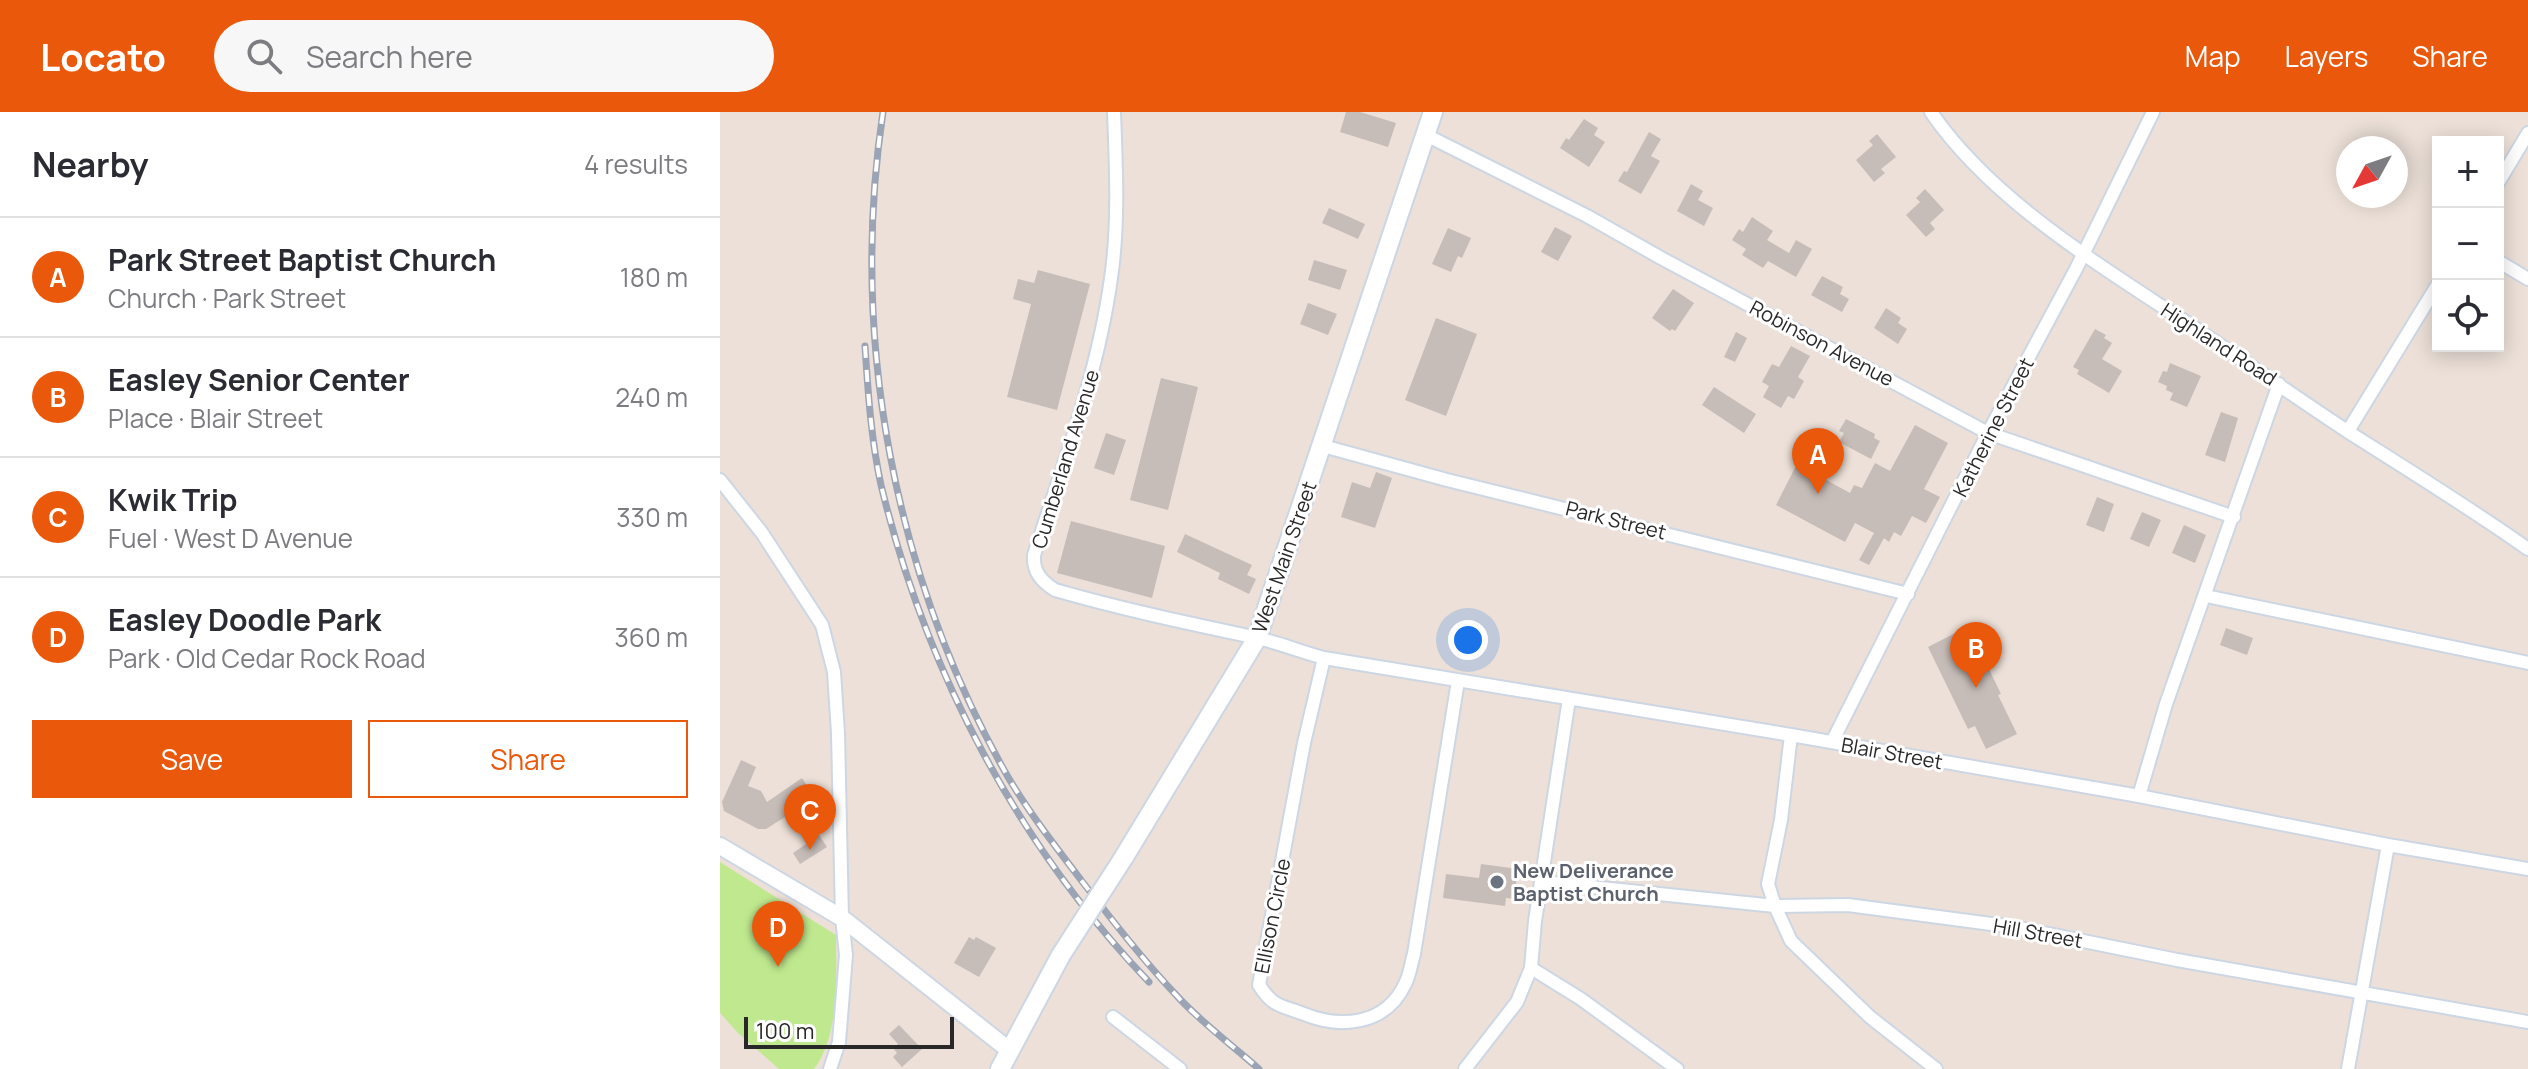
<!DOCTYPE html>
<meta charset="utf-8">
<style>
body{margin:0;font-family:Manrope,sans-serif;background:#f7f7f7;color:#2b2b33}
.controls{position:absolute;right:24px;top:24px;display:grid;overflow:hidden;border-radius:0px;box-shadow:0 4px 20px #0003}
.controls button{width:72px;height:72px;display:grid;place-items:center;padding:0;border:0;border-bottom:2px solid #e1e1e2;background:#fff;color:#2b2b33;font:40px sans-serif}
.compass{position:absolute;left:1616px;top:24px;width:72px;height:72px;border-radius:50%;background:#fff;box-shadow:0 4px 20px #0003;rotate:230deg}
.scale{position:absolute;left:24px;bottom:20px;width:210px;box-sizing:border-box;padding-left:8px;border:4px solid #282828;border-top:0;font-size:22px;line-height:28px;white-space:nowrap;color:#282828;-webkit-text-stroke:6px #fff;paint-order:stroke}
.you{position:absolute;left:748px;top:528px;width:28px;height:28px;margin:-20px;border:6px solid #fff;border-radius:50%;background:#1a73e8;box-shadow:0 0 0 12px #1a73e833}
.badge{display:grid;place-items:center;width:52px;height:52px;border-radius:50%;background:#ea580c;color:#fff;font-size:26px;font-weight:700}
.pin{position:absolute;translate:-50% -66px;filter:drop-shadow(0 2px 4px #0008)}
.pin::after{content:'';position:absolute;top:42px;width:28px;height:24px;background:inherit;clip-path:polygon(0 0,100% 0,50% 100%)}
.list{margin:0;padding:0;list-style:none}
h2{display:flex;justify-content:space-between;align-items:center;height:104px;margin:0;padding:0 32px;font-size:34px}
h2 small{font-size:26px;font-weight:400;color:#7c7c81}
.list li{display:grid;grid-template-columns:52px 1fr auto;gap:24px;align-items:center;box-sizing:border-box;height:120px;padding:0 32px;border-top:2px solid #e1e1e2}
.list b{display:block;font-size:30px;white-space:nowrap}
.list p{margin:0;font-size:26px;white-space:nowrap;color:#7c7c81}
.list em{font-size:26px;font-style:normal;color:#7c7c81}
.actions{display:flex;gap:16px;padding:24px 32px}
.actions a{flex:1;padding:18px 0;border:2px solid #ea580c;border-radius:0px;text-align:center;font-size:28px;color:#ea580c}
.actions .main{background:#ea580c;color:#fff}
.icon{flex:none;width:44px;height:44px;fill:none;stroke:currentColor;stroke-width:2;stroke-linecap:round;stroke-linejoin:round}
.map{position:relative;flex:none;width:1808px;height:957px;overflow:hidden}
header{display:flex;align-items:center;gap:48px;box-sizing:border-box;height:112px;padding:0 40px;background:#ea580c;color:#fff}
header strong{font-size:38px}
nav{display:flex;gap:44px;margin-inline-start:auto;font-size:28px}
.search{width:560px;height:72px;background:#f7f7f7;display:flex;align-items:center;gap:20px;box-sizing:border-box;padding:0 28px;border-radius:44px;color:#7c7c81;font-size:30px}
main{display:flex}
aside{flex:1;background:#fff}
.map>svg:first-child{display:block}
.green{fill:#c0e98f}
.building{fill:#c7bdb8}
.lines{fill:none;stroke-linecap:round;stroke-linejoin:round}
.minor-casing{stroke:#cdd6e3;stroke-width:16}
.tertiary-casing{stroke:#cdd6e3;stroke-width:20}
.secondary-casing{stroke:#cdd6e3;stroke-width:22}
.minor{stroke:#fff;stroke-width:12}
.tertiary{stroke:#fff;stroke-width:16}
.secondary{stroke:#fff;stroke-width:18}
.rail-casing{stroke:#9ba4b5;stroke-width:7}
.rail{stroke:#fff;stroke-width:4;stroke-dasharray:12;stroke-linecap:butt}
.secondary-bridge-casing{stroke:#cdd6e3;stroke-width:22;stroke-linecap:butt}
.secondary-bridge{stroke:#fff;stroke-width:18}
.worship-dot{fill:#6b7280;stroke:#fff;stroke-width:3}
.labels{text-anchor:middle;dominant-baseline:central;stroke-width:6;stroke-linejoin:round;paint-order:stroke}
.street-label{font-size:20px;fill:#282828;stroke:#fff}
.worship-label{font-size:20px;font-weight:bold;fill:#5b616d;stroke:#fff;text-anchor:start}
</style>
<header>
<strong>Locato</strong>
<div class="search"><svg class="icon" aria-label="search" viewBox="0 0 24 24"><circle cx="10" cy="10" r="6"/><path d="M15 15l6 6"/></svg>Search here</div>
<nav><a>Map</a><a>Layers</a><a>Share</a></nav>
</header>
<main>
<aside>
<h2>Nearby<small>4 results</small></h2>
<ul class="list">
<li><span class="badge">A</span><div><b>Park Street Baptist Church</b><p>Church · Park Street</p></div><em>180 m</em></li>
<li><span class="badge">B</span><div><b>Easley Senior Center</b><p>Place · Blair Street</p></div><em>240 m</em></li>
<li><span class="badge">C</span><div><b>Kwik Trip</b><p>Fuel · West D Avenue</p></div><em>330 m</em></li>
<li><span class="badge">D</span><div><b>Easley Doodle Park</b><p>Park · Old Cedar Rock Road</p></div><em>360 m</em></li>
</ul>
<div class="actions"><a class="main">Save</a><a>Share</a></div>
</aside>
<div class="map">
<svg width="1808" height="957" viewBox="0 0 1808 957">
<rect width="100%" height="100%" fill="#ece0d8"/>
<!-- green -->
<path class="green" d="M0,750L116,823C116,864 120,923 94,957H59L18,921L0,901Z"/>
<!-- building -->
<path class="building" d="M626,0H640L676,11L668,35L620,20Z
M864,7L878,16L874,23L885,30L869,55L840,36L846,26L849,28Z
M929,20L941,27L931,44L940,49L921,82L898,69L904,59L907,60Z
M1157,22L1176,45L1161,57L1165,61L1154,70L1136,48L1153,33L1149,29Z
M971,72L983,79L978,88L993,96L984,114L957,99Z
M1205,77L1224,98L1210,111L1215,117L1206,125L1186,103L1200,90L1196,86Z
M609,96L645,112L638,127L602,111Z
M1032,105L1053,119L1047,128L1069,141L1076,128L1092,137L1076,165L1048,149L1043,156L1022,143L1026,137L1012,128L1019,117L1023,120Z
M835,115L852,124L838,149L821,140Z
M728,116L751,126L742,146L738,144L731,160L712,152Z
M594,148L627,158L620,178L588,168Z
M318,158L370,172L337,298L287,285L311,192L293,187L298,167L314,171Z
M1102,164L1123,175L1120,182L1129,187L1122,200L1091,183Z
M953,177L974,191L955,219L952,217L950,219L932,206Z
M588,191L617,202L608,223L580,212Z
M1166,196L1181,206L1178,211L1187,217L1178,232L1154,216Z
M716,206L757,222L726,304L685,288Z
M1375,217L1386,223L1384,226L1392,231L1382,247L1402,259L1389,281L1357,262L1359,258L1353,255Z
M1016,220L1027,226L1015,250L1004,245Z
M1071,234L1090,244L1078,265L1084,269L1074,287L1068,284L1061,296L1043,285L1049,274L1042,270L1052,252L1059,255Z
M1450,251L1481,264L1467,295L1450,288L1453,281L1446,278L1447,274L1438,270L1443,259L1447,260Z
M441,266L478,275L448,398L410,388Z
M994,275L1036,302L1024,321L982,293Z
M1501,300L1518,306L1505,350L1485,343Z
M1126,307L1155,322L1154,326L1160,329L1151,347L1119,330L1124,321L1119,319Z
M1195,313L1228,331L1204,377L1220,385L1206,411L1192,404L1181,424L1174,420L1169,430L1164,426L1149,453L1139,448L1154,421L1135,411L1125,430L1056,393L1077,352L1130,381L1134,373L1142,376L1155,351L1170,359Z
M386,321L406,328L394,363L374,356Z
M656,360L672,366L655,416L621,405L632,370L650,376Z
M1377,385L1394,392L1384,420L1366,413Z
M1422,400L1441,408L1429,435L1410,427Z
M351,409L445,434L432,486L337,461Z
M1464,413L1486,423L1475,451L1452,441Z
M465,422L532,453L527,463L536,467L529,482L498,467L500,461L457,440Z
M1506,516L1533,526L1527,543L1500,533Z
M1243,517L1250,530L1255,528L1281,582L1278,583L1297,622L1266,637L1255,614L1248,617L1208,535Z
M21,648L36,655L28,674L41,679L47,690L82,666L95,686L46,717H38L4,699L2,690Z
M99,723L107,735L80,752L73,741Z
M761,752L798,757L794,787L786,786L785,794L723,786L726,762L759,766Z
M249,825L254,828L256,825L276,836L259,865L234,851Z
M179,913L202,937L182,955L173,945L177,941L173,936L178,932L169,922Z"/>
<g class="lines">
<!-- minor casing -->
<g class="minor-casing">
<path id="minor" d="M394,0C396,55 399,111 391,166C378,261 344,351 314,443C313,460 321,469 335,478C401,497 467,511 533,525C557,530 581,540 604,546L1071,623L1419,684L1668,733L1808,757
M1211,0C1269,85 1373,149 1458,205C1516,243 1572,283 1630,321C1690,359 1750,396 1808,437
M706,23L867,104L941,146L1268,321L1514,405
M1778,71L1808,21
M1778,149L1808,167
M1628,319L1718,172
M603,334L727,368L1188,482
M0,368L42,421L102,513L114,560L118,621L122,806L126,843L119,930L110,957
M1486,484L1808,551
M604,546L584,631L539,873C553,895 560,893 584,902C621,917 666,913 685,872C690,863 691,851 694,842L738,569
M1071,623L1061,708L1048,772L1055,794L1071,829L1150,905L1216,957
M1112,630L1268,321L1356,157L1433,0
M1419,684L1446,592L1559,272
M823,770L1055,794L1128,793L1294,815L1457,848L1808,910
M811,856L861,887L957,957
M393,905L460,957
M745,957L797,890L811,856L815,809L849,587
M1628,957L1668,733"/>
</g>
<!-- tertiary casing -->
<g class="tertiary-casing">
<path id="tertiary" d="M0,734L122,806L289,938"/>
</g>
<!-- secondary casing -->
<g class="secondary-casing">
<path id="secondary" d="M404,745L537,526L713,0
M280,957L341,843"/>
</g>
<!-- minor -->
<use href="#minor" class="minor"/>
<!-- tertiary -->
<use href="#tertiary" class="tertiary"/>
<!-- secondary -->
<use href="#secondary" class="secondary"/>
<!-- rail casing -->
<g class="rail-casing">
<path id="rail" d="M163,0C129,227 174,465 288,665C310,702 336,735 361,768C392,808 423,848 458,885C482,911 512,933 539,957
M145,234C148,280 151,327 161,373C206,559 297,732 429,870"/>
</g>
<!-- rail -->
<use href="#rail" class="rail"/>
<!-- secondary-bridge casing -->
<g class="secondary-bridge-casing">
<path id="secondary-bridge" d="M341,843L404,745"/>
</g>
<!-- secondary-bridge -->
<use href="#secondary-bridge" class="secondary-bridge"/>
</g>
<!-- markers -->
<circle class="worship-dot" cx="777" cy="770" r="8"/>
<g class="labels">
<!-- street labels -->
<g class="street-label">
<text transform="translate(1102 231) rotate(28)">Robinson Avenue</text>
<text transform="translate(1499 232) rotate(33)">Highland Road</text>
<text transform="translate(1273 315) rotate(-63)">Katherine Street</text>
<text transform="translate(345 347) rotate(-73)">Cumberland Avenue</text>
<text transform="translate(896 408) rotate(14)">Park Street</text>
<text transform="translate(564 445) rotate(-71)">West Main Street</text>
<text transform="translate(1172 641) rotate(10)">Blair Street</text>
<text transform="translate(552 804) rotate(-79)">Ellison Circle</text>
<text transform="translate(1318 821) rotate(10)">Hill Street</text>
</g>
<!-- worship labels -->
<g class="worship-label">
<text x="793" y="758">New Deliverance<tspan x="793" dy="23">Baptist Church</tspan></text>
</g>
</g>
</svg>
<div class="controls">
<button>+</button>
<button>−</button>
<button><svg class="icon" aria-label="locate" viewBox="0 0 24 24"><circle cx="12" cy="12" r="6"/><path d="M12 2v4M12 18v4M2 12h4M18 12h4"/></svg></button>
</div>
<svg class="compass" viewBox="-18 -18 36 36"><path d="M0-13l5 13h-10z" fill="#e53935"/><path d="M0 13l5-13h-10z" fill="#7c7c81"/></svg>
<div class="scale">100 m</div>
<div class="you"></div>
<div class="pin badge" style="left:1098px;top:382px">A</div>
<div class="pin badge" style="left:1256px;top:576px">B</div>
<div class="pin badge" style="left:90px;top:738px">C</div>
<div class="pin badge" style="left:58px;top:855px">D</div>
</div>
</main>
